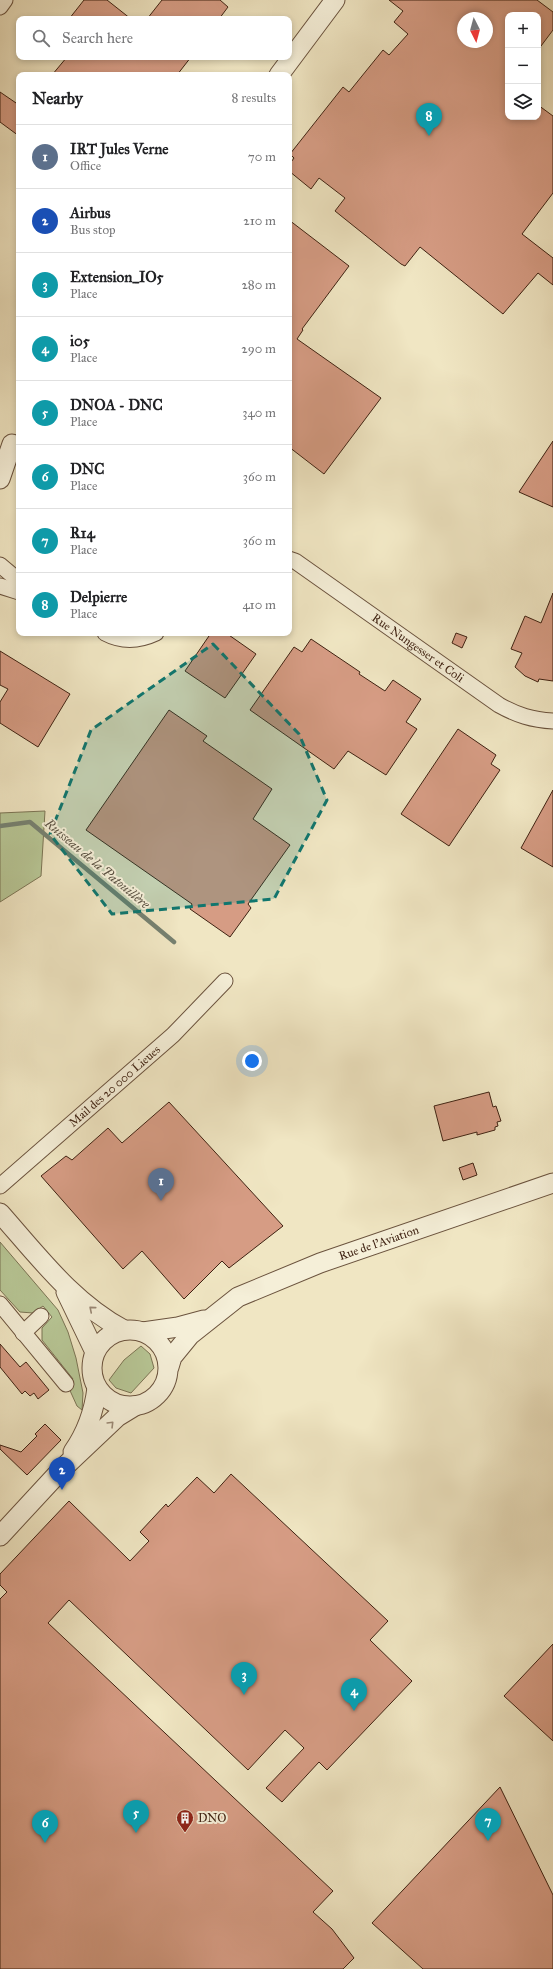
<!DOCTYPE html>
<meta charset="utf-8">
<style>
body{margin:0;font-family:"IM FELL Great Primer",serif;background:#f6f6f6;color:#202124}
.controls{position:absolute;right:12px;top:12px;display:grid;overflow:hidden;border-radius:8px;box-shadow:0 2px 6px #0003}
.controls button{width:36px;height:36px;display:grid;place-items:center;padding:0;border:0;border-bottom:1px solid #e0e0e0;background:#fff;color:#202124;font:20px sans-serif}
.compass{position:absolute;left:457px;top:12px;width:36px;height:36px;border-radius:50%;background:#fff;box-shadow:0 2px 6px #0003;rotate:174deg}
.you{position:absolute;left:252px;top:1061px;width:14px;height:14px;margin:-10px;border:3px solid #fff;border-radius:50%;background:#1a73e8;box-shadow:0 0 0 6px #1a73e833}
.badge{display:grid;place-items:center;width:26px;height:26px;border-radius:50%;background:#111827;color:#fff;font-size:13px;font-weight:700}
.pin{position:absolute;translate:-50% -33px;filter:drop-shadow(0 1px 2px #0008)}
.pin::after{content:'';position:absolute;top:21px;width:14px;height:12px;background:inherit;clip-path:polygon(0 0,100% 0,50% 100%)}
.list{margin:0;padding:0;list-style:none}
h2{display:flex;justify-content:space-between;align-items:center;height:52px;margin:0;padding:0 16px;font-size:17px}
h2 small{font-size:13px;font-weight:400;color:#757577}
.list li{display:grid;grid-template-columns:26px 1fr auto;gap:12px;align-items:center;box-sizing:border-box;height:64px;padding:0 16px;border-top:1px solid #e0e0e0}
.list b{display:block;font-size:15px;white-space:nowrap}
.list p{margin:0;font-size:13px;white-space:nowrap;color:#757577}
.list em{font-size:13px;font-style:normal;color:#757577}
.icon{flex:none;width:22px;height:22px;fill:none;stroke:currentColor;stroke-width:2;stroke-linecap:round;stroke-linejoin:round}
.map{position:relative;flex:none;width:553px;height:1969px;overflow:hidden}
.search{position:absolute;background:#fff;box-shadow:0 2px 6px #0003;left:16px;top:16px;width:276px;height:44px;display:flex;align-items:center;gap:10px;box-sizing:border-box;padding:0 14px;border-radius:8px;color:#757577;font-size:15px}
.panel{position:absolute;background:#fff;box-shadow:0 2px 6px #0003;left:16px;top:72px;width:276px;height:564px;border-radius:8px}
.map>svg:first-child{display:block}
.green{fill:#b7c695;stroke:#7b7454}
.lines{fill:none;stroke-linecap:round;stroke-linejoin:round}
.stream{stroke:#768171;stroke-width:4.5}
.building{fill:#d69c84;stroke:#3f2212;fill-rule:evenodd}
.minor-casing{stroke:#6b533e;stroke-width:17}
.tertiary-casing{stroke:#6b533e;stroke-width:21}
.minor{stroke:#f5efd8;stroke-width:15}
.tertiary{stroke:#f5efd8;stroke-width:19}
.oneway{stroke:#9a8875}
.marked{fill:#0f766e;fill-opacity:0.2;stroke:#0f766e;stroke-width:3;stroke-dasharray:8 5;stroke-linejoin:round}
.labels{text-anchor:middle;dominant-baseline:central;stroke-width:4;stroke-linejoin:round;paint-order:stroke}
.street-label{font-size:12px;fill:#3f2212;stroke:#f5efd8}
.poi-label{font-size:12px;fill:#3f2212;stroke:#f5efd8;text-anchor:start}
.water-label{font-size:13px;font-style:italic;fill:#5a5142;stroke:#f5efd8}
</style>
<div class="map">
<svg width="553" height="1969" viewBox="0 0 553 1969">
<rect width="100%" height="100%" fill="#f0e6c3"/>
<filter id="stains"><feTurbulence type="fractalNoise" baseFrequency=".005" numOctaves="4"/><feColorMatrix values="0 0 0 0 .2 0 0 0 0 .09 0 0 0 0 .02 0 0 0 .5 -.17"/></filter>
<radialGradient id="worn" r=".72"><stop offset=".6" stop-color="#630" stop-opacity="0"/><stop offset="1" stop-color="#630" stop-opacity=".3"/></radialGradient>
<!-- green -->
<path class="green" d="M45,811L41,876L0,902V813Z
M0,1242L58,1310L68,1332L76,1358L83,1393L82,1410L77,1406L67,1384L73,1379L42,1340V1328L52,1317L43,1306L33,1313L20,1312L0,1290Z
M141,1346L150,1354L154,1368L131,1393L116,1388L109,1380L124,1360Z"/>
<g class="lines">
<!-- stream -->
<path class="stream" d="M0,826L30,822L174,942"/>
</g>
<!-- building -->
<path class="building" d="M84,0H107L131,19H69Z
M162,0H220L228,7L219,19H147Z
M389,0H537L553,12V30L538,50V15H508V117H538V105L553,116V193L522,234L553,258V285L538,273L503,314L420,247L405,266L401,264L335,211L345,198L319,178L311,189L289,171V165L294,158L290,154L343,87L349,92L383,50L389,55L408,34L394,22L403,11ZM463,18H487V42H463Z
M67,57H191L177,75H52Z
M0,92L19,105V136L0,122Z
M289,220L349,266L302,329L303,330L297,339L381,398L324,474L289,447Z
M553,441V507L519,492Z
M553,593V681L539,679L538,682L525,676L515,667L522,653L511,649L525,616L541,623Z
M211,633H226L256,654L225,698L185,671Z
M456,633L467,637L462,648L452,643Z
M311,639L360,672L359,674L385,691L393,680L421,699L406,722L417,729L386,775L348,751L334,769L250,710L294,647L302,652Z
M0,651L70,694L38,747L0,723V702L8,689L0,685Z
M169,710L207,736L203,741L272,789L253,819L290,845L248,904L251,908L230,937L190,909L192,904L86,830Z
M458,729L496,755L491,764L500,770L449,846L401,814Z
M553,790V867L521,848Z
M489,1092L493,1107L496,1106L501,1121L497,1122L498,1126L495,1127V1130L477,1135V1132L443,1141L434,1106Z
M169,1102L283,1226L229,1268L222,1261L184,1299L142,1251L123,1269L41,1176L66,1156L72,1160L108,1128L122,1143Z
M473,1163L477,1175L463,1180L459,1168Z
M0,1344L20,1367L26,1362L49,1390L38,1399L34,1393L30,1396L25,1391L22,1394L0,1367Z
M45,1424L61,1440L27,1475L0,1449V1445L21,1452L37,1436L35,1434Z
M231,1474L388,1621L370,1640L412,1681L327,1770L319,1762L282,1802L266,1788L304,1748L285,1730L248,1770L69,1600L48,1623L333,1891L313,1912L332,1929L354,1958L343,1969H0V1599L7,1592L0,1585V1574L69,1501L130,1561L149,1541L140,1532L166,1504L168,1507L197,1477L214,1493Z
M553,1644V1741L504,1696Z
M500,1787L553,1895V1969H423L372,1923Z"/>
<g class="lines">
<!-- minor casing -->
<g class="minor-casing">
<g id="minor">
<path d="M0,7L5,0"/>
<path id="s1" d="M289,559L295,561L499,705C517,715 532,720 553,721"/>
<path d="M0,565L19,581"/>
<path d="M0,586L19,592"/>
<path d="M105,633C122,642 139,641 156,633"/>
<path id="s2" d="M0,1186L173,1035L225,981"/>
<path d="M0,1304L66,1384"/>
<path d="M23,1333L41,1316"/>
</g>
</g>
<!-- tertiary casing -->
<g class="tertiary-casing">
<g id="tertiary">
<path d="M279,75L335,0"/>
<path d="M0,479L12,444"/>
<path d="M0,1213C38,1256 73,1303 124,1330"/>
<path d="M66,1292L95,1352"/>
<circle cx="130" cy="1368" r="38"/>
<path d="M143,1332L178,1327L204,1320"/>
<path id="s3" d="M169,1367L172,1357L190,1335L238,1297L320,1263L553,1183"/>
<path d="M73,1452C87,1432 94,1412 97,1388"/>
<path d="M0,1536L62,1469L117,1417L135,1406"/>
</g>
</g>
<!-- minor -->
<use href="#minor" class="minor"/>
<!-- tertiary -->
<use href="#tertiary" class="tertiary"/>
</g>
<!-- one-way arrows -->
<defs><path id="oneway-chevron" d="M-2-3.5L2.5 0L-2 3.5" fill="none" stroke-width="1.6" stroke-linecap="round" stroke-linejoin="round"/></defs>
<g class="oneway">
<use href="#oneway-chevron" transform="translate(92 1309) rotate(-140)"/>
<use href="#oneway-chevron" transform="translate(111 1424) rotate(-45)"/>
</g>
<!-- marked area -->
<path class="marked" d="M213,644L299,734L327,800L274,899L112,914L50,834L91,730Z"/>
<!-- icons -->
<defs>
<g id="building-pin" transform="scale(0.9)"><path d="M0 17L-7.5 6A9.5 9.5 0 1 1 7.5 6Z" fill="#8f2418" stroke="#f5efd8"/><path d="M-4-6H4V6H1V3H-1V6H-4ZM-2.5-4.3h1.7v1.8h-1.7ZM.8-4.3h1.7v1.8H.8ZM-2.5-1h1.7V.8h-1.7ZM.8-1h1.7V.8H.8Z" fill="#fff"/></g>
</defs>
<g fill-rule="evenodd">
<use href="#building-pin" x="185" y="1818"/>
</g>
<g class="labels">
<!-- street labels -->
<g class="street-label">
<text stroke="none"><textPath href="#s1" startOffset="157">Rue Nungesser et Coli</textPath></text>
<text stroke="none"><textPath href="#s2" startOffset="152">Mail des 20 000 Lieues</textPath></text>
<text stroke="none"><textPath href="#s3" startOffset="251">Rue de l'Aviation</textPath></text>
</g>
<!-- poi labels -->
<g class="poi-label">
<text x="198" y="1818">DNO</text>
</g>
<!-- water labels -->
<g class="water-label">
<text transform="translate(97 864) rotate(40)">Ruisseau de la Patouillère</text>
</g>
</g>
<rect width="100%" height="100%" filter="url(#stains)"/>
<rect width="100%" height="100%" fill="url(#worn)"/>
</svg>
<div class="controls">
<button>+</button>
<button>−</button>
<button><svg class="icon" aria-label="layers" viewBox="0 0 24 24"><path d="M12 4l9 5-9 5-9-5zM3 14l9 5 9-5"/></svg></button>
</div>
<svg class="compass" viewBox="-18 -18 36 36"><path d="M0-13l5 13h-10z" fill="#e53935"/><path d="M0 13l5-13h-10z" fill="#757577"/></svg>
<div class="you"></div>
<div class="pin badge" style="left:161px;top:1201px;background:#5c6f8a">1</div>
<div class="pin badge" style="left:62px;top:1490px;background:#1a4fb4">2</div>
<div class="pin badge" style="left:244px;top:1695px;background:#0f9aa8">3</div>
<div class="pin badge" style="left:354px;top:1711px;background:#0f9aa8">4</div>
<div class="pin badge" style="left:136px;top:1833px;background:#0f9aa8">5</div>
<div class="pin badge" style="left:45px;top:1843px;background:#0f9aa8">6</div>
<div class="pin badge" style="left:488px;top:1841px;background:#0f9aa8">7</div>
<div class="pin badge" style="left:429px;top:136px;background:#0f9aa8">8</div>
<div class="search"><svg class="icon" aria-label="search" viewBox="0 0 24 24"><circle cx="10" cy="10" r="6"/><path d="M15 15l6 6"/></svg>Search here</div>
<section class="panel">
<h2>Nearby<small>8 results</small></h2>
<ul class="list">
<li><span class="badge" style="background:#5c6f8a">1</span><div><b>IRT Jules Verne</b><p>Office</p></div><em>70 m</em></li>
<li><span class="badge" style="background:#1a4fb4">2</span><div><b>Airbus</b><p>Bus stop</p></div><em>210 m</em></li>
<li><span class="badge" style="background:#0f9aa8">3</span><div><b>Extension_IO5</b><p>Place</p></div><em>280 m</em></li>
<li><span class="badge" style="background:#0f9aa8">4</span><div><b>i05</b><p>Place</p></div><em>290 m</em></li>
<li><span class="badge" style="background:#0f9aa8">5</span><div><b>DNOA - DNC</b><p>Place</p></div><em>340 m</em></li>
<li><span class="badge" style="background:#0f9aa8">6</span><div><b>DNC</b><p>Place</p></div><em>360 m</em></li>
<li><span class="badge" style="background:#0f9aa8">7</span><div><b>R14</b><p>Place</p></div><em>360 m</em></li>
<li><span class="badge" style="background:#0f9aa8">8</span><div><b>Delpierre</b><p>Place</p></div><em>410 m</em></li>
</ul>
</section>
</div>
